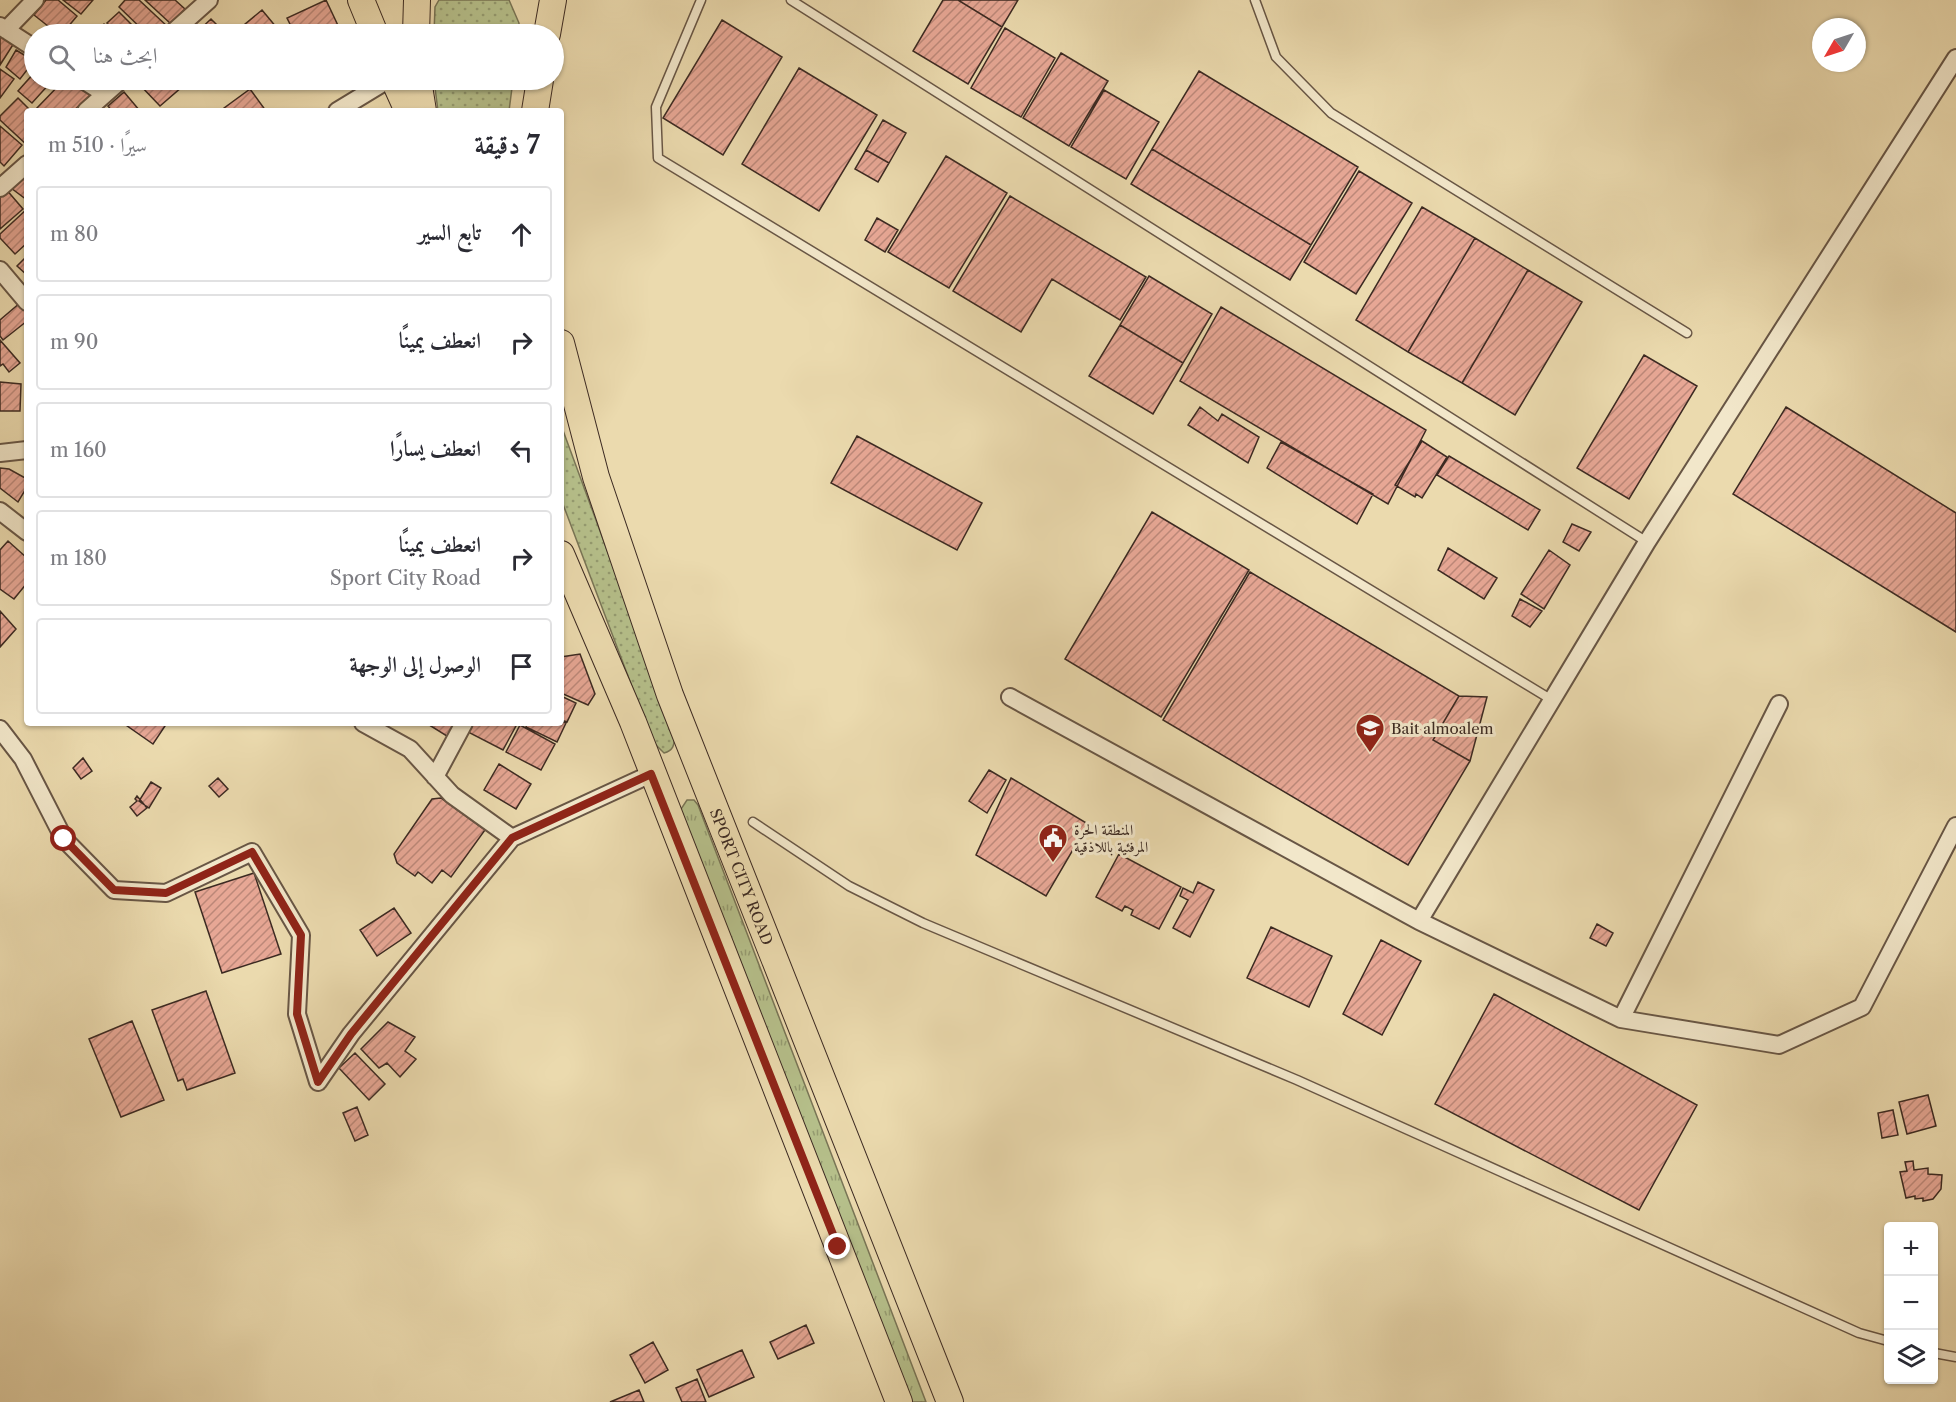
<!DOCTYPE html>
<html lang="ar">
<meta charset="utf-8">
<style>
body{margin:0;font-family:"Libre Caslon Text",Amiri,serif;background:#f2f2f3;color:#2b2b33;direction:rtl}
.controls{position:absolute;right:18px;bottom:18px;display:grid;overflow:hidden;border-radius:6px;box-shadow:0 2px 4px #0004}
.controls button{width:54px;height:54px;display:grid;place-items:center;padding:0;border:0;border-bottom:2px solid #e1e1e2;background:#fff;color:#2b2b33;font:30px sans-serif}
.compass{position:absolute;left:1812px;top:18px;width:54px;height:54px;border-radius:50%;background:#fff;box-shadow:0 2px 4px #0004;rotate:231deg}
.stop{position:absolute;width:18px;height:18px;margin:-14px;border:4px solid #8f2418;border-radius:50%;background:#fff}
.stop.end{background:#8f2418;border-color:#fff;box-shadow:0 2px 6px #0008}
.list{margin:0;padding:0;list-style:none}
h2{display:flex;justify-content:space-between;align-items:center;height:78px;margin:0;padding:0 24px;font-size:26px}
h2 small{font-size:20px;font-weight:400;color:#7c7c81}
.list li{display:grid;grid-template-columns:39px 1fr auto;gap:18px;align-items:center;box-sizing:border-box;height:96px;margin:0 12px 12px;padding:0 12px;border:2px solid #e1e1e2;border-radius:6px}
.list b{display:block;font-size:22px;white-space:nowrap}
.list p{margin:0;font-size:20px;white-space:nowrap;color:#7c7c81}
.list em{font-size:20px;font-style:normal;color:#7c7c81}
.icon{flex:none;width:33px;height:33px;fill:none;stroke:currentColor;stroke-width:2;stroke-linecap:round;stroke-linejoin:round}
.map{position:relative;flex:none;width:1956px;height:1402px;overflow:hidden;direction:ltr}
.search{position:absolute;background:#fff;box-shadow:0 2px 4px #0004;left:24px;top:24px;width:540px;height:66px;display:flex;align-items:center;gap:15px;box-sizing:border-box;padding:0 21px;border-radius:33px;color:#7c7c81;font-size:22px}
.panel{position:absolute;background:#fff;box-shadow:0 2px 4px #0004;left:24px;top:108px;width:540px;height:618px;border-radius:6px;direction:rtl}
.map>svg:first-child{display:block}
.grass{fill:url(#grass-tufts);stroke:#797556;stroke-width:1.5}
.garden{fill:url(#garden-dots);stroke:#797556;stroke-width:1.5}
.building{fill:url(#building-hatch);stroke:#3c2a22;stroke-width:1.5}
.lines{fill:none;stroke-linecap:round;stroke-linejoin:round}
.service-casing{stroke:#685645;stroke-width:11}
.minor-casing{stroke:#685645;stroke-width:20}
.primary-casing{stroke:#3c2a22;stroke-width:28}
.service{stroke:#f2e7ca;stroke-width:8}
.minor{stroke:#f2e7ca;stroke-width:16}
.primary{stroke:#ebdaae;stroke-width:26}
.route{stroke:#8f2418;stroke-width:8}
.labels{text-anchor:middle;dominant-baseline:central;stroke-width:6;stroke-linejoin:round;paint-order:stroke}
.poi-label{font-size:15px;fill:#3c2a22;stroke:#f2e7ca;text-anchor:start}
.street-label{font-size:15px;fill:#3c2a22;stroke:#f2e7ca}
</style>
<div class="map">
<svg width="1956" height="1402" viewBox="0 0 1956 1402">
<defs>
<pattern id="grass-tufts" width="24" height="20" patternUnits="userSpaceOnUse" patternTransform="scale(1.5)"><rect width="24" height="20" fill="#b6c08b"/><path d="M3 7l-1-3M5 7V3M7 7l1-3M15 17l-1-3M17 17v-4M19 17l1-3" fill="none" stroke="#959c71"/></pattern>
<pattern id="garden-dots" width="8" height="8" patternUnits="userSpaceOnUse" patternTransform="scale(1.5)"><rect width="8" height="8" fill="#b6c08b"/><path d="M2 2h.1M6 6h.1" fill="none" stroke="#959c71" stroke-width="1.8" stroke-linecap="round"/></pattern>
<pattern id="building-hatch" width="6" height="6" patternUnits="userSpaceOnUse" patternTransform="scale(1.5)"><rect width="6" height="6" fill="#e7a795"/><path d="M-1 1l2-2M0 6l6-6M5 7l2-2" fill="none" stroke="#bc8879"/></pattern>
</defs>
<rect width="100%" height="100%" fill="#ebdaae"/>
<filter id="stains"><feTurbulence type="fractalNoise" baseFrequency=".00333" numOctaves="4"/><feColorMatrix values="0 0 0 0 .2 0 0 0 0 .09 0 0 0 0 .02 0 0 0 .5 -.17"/></filter>
<radialGradient id="worn" r=".72"><stop offset=".6" stop-color="#630" stop-opacity="0"/><stop offset="1" stop-color="#630" stop-opacity=".3"/></radialGradient>
<!-- grass -->
<path class="grass" d="M687,800H694L698,805L926,1402H908L679,812Z"/>
<!-- garden -->
<path class="garden" d="M439,0H509L519,23L518,34H434L435,7Z
M434,80H513L509,111H438Z
M561,425L675,735C674,745 674,750 664,753L653,742L561,499Z"/>
<!-- building -->
<path class="building" d="M46,0H58L77,16L62,34H58L34,15Z
M63,0H93L81,14Z
M125,0H139L168,27L161,34H147L119,7Z
M145,0H175L185,9L171,24Z
M326,0L342,34H295L287,18Z
M943,0H958L1002,27L968,84L913,51Z
M958,0H1018L1002,27Z
M262,10L282,34H233Z
M119,12L141,34H119L107,23Z
M211,19L226,34H195Z
M722,20L782,57L723,155L663,118Z
M104,24L114,34H93Z
M1005,28L1055,58L1021,117L971,88Z
M0,30L16,40L0,65Z
M16,50L34,61L20,79L6,67Z
M1061,53L1108,81L1069,146L1023,118Z
M799,68L877,115L819,211L742,164Z
M0,69L14,79L0,98Z
M1199,71L1358,167L1311,245L1152,149Z
M34,73V80H58L54,84L51,82L32,103L18,91Z
M64,80H70L93,94L73,111H41L37,108Z
M144,80H179L183,86L160,106L139,84Z
M250,89L266,111H220Z
M1104,90L1159,122L1126,179L1071,147Z
M124,92L140,111H112L108,106Z
M18,98L31,111H27V145L0,120V116Z
M883,120L906,133L889,163L866,150Z
M0,126L22,145L4,166L0,162Z
M1152,149L1311,245L1290,280L1131,184Z
M866,150L889,163L878,182L855,169Z
M946,156L1007,193L949,288L888,252Z
M1359,171L1412,203L1356,294L1304,262Z
M27,174V200L11,188Z
M5,188L23,209L0,229V193Z
M1010,196L1146,277L1120,320L1052,279L1021,332L953,291Z
M1422,207L1475,238L1408,352L1356,320Z
M27,209V243L15,254L0,238V234Z
M877,218L898,230L885,252L865,240Z
M1475,238L1528,270L1462,383L1408,352Z
M27,256V275L17,266Z
M1528,270L1582,302L1515,415L1462,383Z
M1149,276L1212,314L1183,363L1120,325Z
M21,302L27,310V321L3,340L0,336V320Z
M1221,307L1426,430L1388,504L1180,381Z
M1120,325L1183,363L1153,414L1089,376Z
M0,340L20,363L9,372L3,364L0,366Z
M1644,355L1697,386L1629,499L1577,468Z
M0,382L21,384L20,411H0Z
M1200,407L1218,421L1222,414L1259,437L1248,463L1188,425Z
M1786,407L1956,513V632L1733,494Z
M857,436L982,503L957,550L831,483Z
M1422,441L1447,457L1422,498L1416,494L1415,497L1395,485Z
M1281,442L1373,494L1357,524L1267,468Z
M1449,456L1540,510L1528,530L1437,475Z
M0,468L9,469L27,479V487L18,502L0,488Z
M1152,512L1249,570L1161,717L1065,659Z
M1572,524L1591,532L1579,551L1563,542Z
M8,541L27,558V583L14,599L0,589V550Z
M1448,548L1497,578L1484,599L1438,570Z
M1549,550L1570,565L1544,609L1521,594Z
M1250,572L1459,696L1433,740L1470,761L1408,865L1163,720Z
M1520,599L1542,611L1530,627L1512,616Z
M0,611L16,629L0,647Z
M580,654L595,694L588,705L561,693V657Z
M561,696L576,703L567,722L561,720Z
M1459,696L1487,697L1470,761L1433,740Z
M561,721L566,723L557,742L526,727L528,723H561Z
M123,723H167L153,744Z
M426,723H459L450,738Z
M473,723H515L517,724L503,750L468,732Z
M520,725L555,744L541,770L506,752Z
M83,758L92,771L81,779L73,768Z
M499,764L531,784L516,809L484,790Z
M989,770L1006,780L987,813L969,801Z
M218,778L228,789L219,797L209,786Z
M1011,778L1088,824L1046,896L976,855Z
M151,782L161,788L149,808L139,801Z
M137,796L147,808L137,816L130,807L137,801L135,799Z
M441,798L485,830L451,877L442,870L432,883L418,872L415,876L397,863L394,854L432,799Z
M1119,854L1181,887L1159,929L1131,915L1133,910L1125,906L1122,911L1096,897Z
M254,873L281,954L222,973L195,892Z
M1198,882L1214,890L1190,937L1173,928L1188,900L1180,896L1183,888L1193,893Z
M394,908L411,933L377,956L360,930Z
M1597,924L1613,933L1606,946L1590,938Z
M1271,927L1332,956L1309,1007L1247,978Z
M1381,940L1421,961L1382,1035L1343,1014Z
M206,991L235,1073L187,1090L183,1079L178,1081L152,1010Z
M1494,994L1697,1105L1639,1210L1435,1104Z
M132,1021L164,1100L121,1117L89,1039Z
M388,1022L415,1037L405,1051L416,1059L400,1077L387,1063L379,1068L361,1049Z
M355,1053L385,1084L369,1100L339,1068Z
M1928,1095L1936,1126L1907,1134L1899,1102Z
M357,1107L368,1135L355,1141L343,1113Z
M1893,1110L1898,1135L1882,1138L1878,1113Z
M1913,1161L1914,1170L1928,1168V1174L1942,1175L1941,1189L1933,1199L1923,1201V1198L1915,1199V1196L1906,1198L1900,1172L1907,1171L1905,1162Z
M806,1325L814,1343L778,1359L770,1342Z
M653,1342L668,1370L645,1383L630,1355Z
M742,1350L754,1377L709,1397L697,1370Z
M697,1379L706,1402H682L676,1388Z
M639,1390L644,1402H610Z"/>
<g class="lines">
<!-- service casing -->
<g class="service-casing">
<path id="service" d="M701,0L656,107L658,158L1552,700
M791,0L1647,542
M1255,0L1276,57L1331,113L1687,333
M753,822L849,886L923,923L1297,1080L1859,1333L1888,1341
M1934,1353L1956,1357"/>
</g>
<!-- minor casing -->
<g class="minor-casing">
<path id="minor" d="M0,26L34,48
M6,30L35,0
M171,34L209,0
M83,80L105,94
M86,111L121,80
M337,111L388,80
M0,188L27,164
M0,270L27,302
M0,453L27,450
M0,511L27,532
M1010,697L1419,921L1621,1019L1779,1045L1862,1007L1956,826
M363,723L410,749L452,795L512,838
M0,729L23,759L64,839L114,890L166,893L252,852L301,935L297,1014L318,1082
M435,777L464,723
M1419,921L1647,542L1956,58
M1621,1019L1779,704
M318,1082L351,1034L512,838L651,774"/>
</g>
<!-- primary casing -->
<g class="primary-casing">
<g id="primary">
<path d="M361,0L375,34"/>
<path d="M416,34L417,0"/>
<path d="M547,34L553,0"/>
<path d="M394,80L408,111"/>
<path d="M418,80L423,111"/>
<path d="M535,111L540,80"/>
<path id="s1" d="M561,343L596,477L670,695L950,1402"/>
<path d="M561,554L633,722L899,1402"/>
</g>
</g>
<!-- service -->
<use href="#service" class="service"/>
<!-- minor -->
<use href="#minor" class="minor"/>
<!-- primary -->
<use href="#primary" class="primary"/>
</g>
<g class="lines">
<!-- route -->
<path class="route" d="M64,839L114,890L166,893L252,852L301,935L297,1014L318,1082L351,1034L512,838L651,774L838,1247"/>
</g>
<!-- icons -->
<defs>
<g id="university-pin" transform="scale(1.5)"><path d="M0 17L-7.5 6A9.5 9.5 0 1 1 7.5 6Z" fill="#8f2418" stroke="#f2e7ca"/><path d="M0-5L7-2L0 1L-7-2ZM-4 1L0 2.5L4 1V4Q0 6-4 4Z" fill="#fff"/></g>
<g id="civic-pin" transform="scale(1.5)"><path d="M0 17L-7.5 6A9.5 9.5 0 1 1 7.5 6Z" fill="#8f2418" stroke="#f2e7ca"/><path d="M-.6-6.5H3V-4.5H.6V-3L4-1V1h2V6H-6V1h2V-1L-.6-3ZM-1.2 2.5V6h2.4V2.5Z" fill="#fff"/></g>
</defs>
<g fill-rule="evenodd">
<use href="#university-pin" x="1370" y="728"/>
<use href="#civic-pin" x="1053" y="838"/>
</g>
<g class="labels">
<!-- poi labels -->
<g class="poi-label">
<text x="1391" y="728">Bait almoalem</text>
<text x="1074" y="829">المنطقة الحرة<tspan x="1074" dy="17">المرفئية باللاذقية</tspan></text>
</g>
<!-- street labels -->
<g class="street-label">
<text stroke="none"><textPath href="#s1" startOffset="564">SPORT CITY ROAD</textPath></text>
</g>
</g>
<rect width="100%" height="100%" filter="url(#stains)"/>
<rect width="100%" height="100%" fill="url(#worn)"/>
</svg>
<div class="controls">
<button>+</button>
<button>−</button>
<button><svg class="icon" aria-label="layers" viewBox="0 0 24 24"><path d="M12 4l9 5-9 5-9-5zM3 14l9 5 9-5"/></svg></button>
</div>
<svg class="compass" viewBox="-18 -18 36 36"><path d="M0-13l5 13h-10z" fill="#e53935"/><path d="M0 13l5-13h-10z" fill="#7c7c81"/></svg>
<div class="stop" style="left:64px;top:839px"></div>
<div class="stop end" style="left:838px;top:1247px"></div>
<div class="search"><svg class="icon" aria-label="search" viewBox="0 0 24 24"><circle cx="10" cy="10" r="6"/><path d="M15 15l6 6"/></svg>ابحث هنا</div>
<section class="panel">
<h2>7 دقيقة<small>سيرًا · 510 m</small></h2>
<ul class="list">
<li><svg class="icon" aria-label="ahead" viewBox="0 0 24 24"><path d="M12 20V5M6 11l6-6 6 6"/></svg><div><b>تابع السير</b></div><em>80 m</em></li>
<li><svg class="icon" aria-label="right" viewBox="0 0 24 24"><path d="M7 20v-9h11M14 6l5 5-5 5"/></svg><div><b>انعطف يمينًا</b></div><em>90 m</em></li>
<li><svg class="icon" aria-label="left" viewBox="0 0 24 24"><path d="M17 20v-9H6M10 6l-5 5 5 5"/></svg><div><b>انعطف يسارًا</b></div><em>160 m</em></li>
<li><svg class="icon" aria-label="right" viewBox="0 0 24 24"><path d="M7 20v-9h11M14 6l5 5-5 5"/></svg><div><b>انعطف يمينًا</b><p>Sport City Road</p></div><em>180 m</em></li>
<li><svg class="icon" aria-label="arrive" viewBox="0 0 24 24"><path d="M6 21V4h12l-3 4 3 4H6"/></svg><div><b>الوصول إلى الوجهة</b></div></li>
</ul>
</section>
</div>
